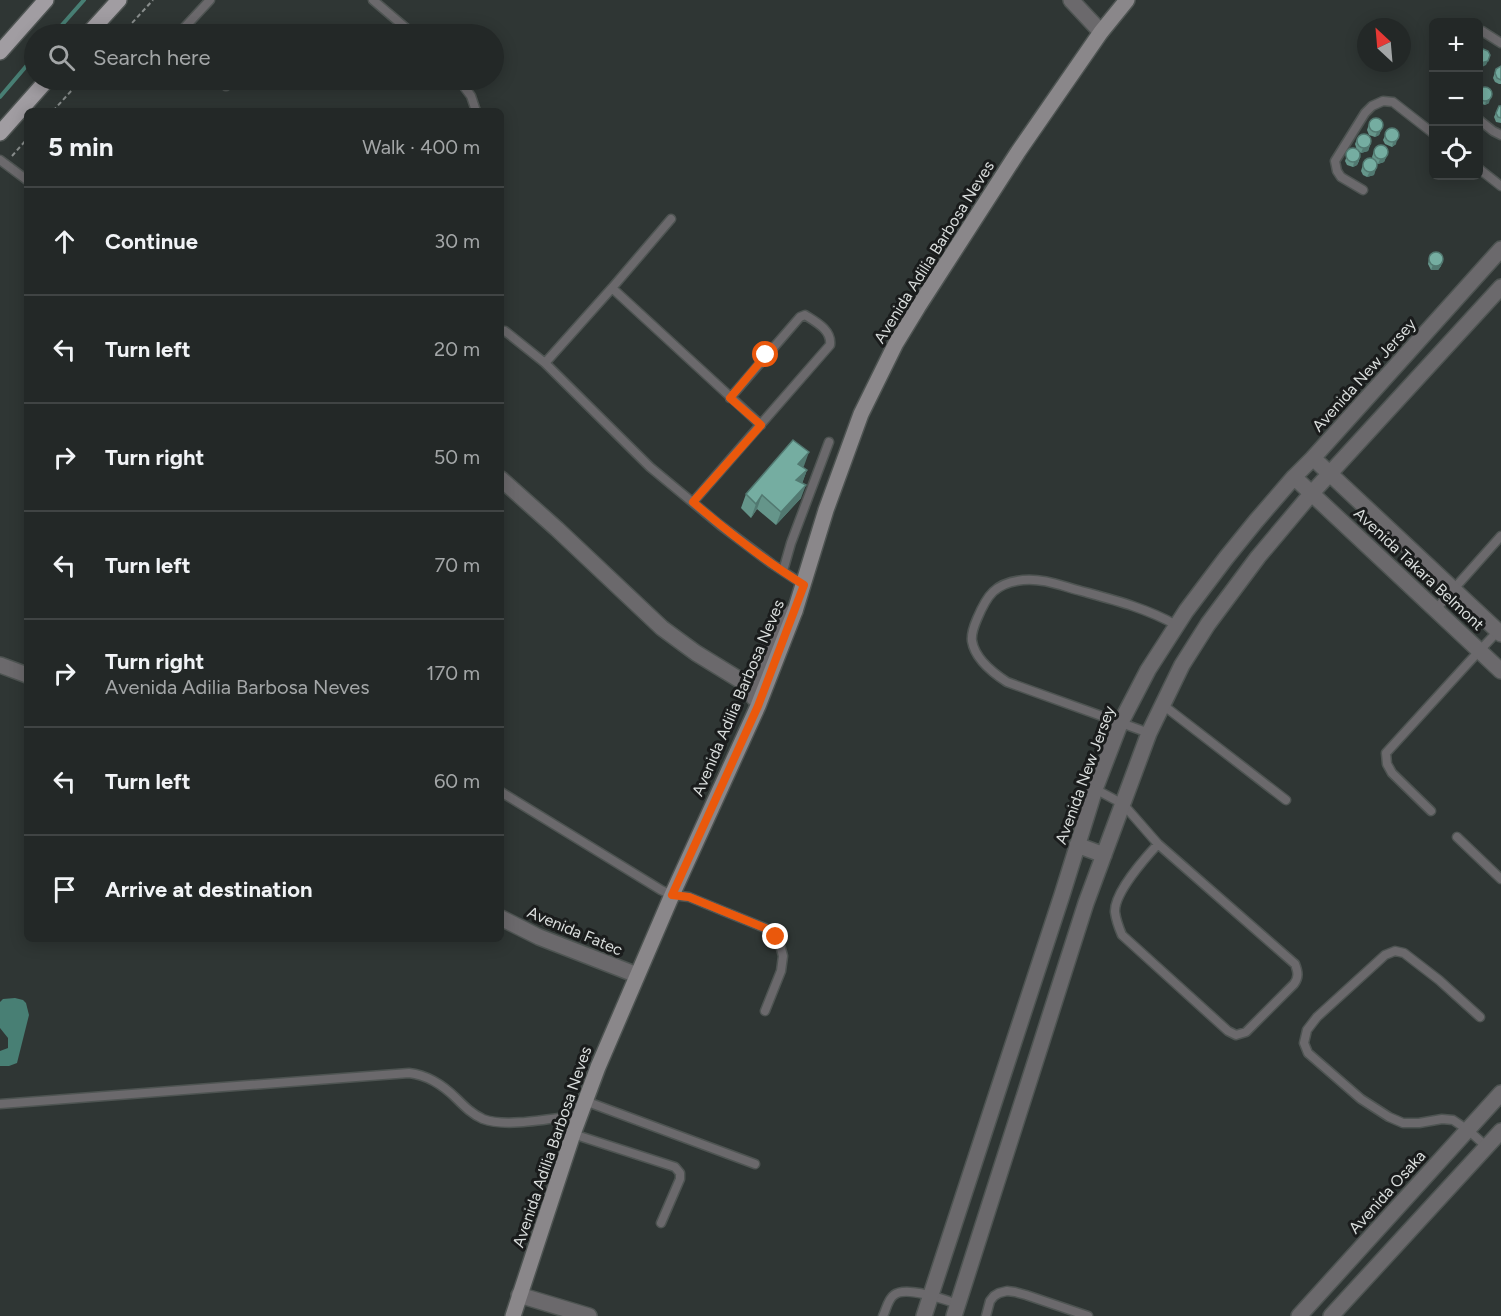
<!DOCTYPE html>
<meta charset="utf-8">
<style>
body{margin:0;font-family:Figtree,sans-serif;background:#2f3433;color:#f1f3f6}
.controls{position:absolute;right:18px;top:18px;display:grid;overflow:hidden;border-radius:9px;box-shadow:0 3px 15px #0003}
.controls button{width:54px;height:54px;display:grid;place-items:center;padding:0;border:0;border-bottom:2px solid #404444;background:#232827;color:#f1f3f6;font:30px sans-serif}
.compass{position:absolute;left:1357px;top:18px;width:54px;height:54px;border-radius:50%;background:#232827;box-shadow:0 3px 15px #0003;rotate:334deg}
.stop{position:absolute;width:18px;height:18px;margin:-14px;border:4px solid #ea580c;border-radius:50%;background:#fff}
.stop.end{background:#ea580c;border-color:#fff;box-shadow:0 2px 6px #0008}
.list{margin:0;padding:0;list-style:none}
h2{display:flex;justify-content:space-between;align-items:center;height:78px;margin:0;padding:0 24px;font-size:26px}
h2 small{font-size:20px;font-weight:400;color:#a3a6a7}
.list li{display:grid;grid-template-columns:39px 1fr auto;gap:18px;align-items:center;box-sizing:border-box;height:108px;padding:0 24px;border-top:2px solid #404444}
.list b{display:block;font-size:22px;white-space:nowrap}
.list p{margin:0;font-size:20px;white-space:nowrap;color:#a3a6a7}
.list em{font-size:20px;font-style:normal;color:#a3a6a7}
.icon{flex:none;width:33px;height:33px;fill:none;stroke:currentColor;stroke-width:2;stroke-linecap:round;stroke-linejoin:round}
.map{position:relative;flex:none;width:1501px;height:1316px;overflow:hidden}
.search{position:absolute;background:#232827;box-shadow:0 3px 15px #0003;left:24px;top:24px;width:480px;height:66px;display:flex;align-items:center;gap:15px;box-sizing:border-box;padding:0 21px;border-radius:33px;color:#a3a6a7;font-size:22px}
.panel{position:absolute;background:#232827;box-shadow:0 3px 15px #0003;left:24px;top:108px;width:480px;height:834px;border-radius:9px}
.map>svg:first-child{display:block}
.water{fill:#487f74}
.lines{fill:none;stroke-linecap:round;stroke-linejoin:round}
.stream{stroke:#487f74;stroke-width:4}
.lane-casing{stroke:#4e5452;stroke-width:11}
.street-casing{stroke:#4e5452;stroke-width:18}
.secondary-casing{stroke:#4e5452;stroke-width:18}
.primary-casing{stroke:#4e5452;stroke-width:18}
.path{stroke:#898e8d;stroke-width:2;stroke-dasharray:4.5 3;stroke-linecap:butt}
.lane{stroke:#6b696c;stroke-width:8}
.street{stroke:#6b696c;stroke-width:15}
.secondary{stroke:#8a878a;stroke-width:15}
.primary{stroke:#a19da2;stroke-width:15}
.wall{fill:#65958a}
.shaded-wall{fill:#527971}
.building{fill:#75ada1;stroke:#527971;stroke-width:1.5}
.route{stroke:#ea580c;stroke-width:8}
.labels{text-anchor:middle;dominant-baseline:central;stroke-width:6;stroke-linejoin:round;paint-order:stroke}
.street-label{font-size:16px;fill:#d9dddc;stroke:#1a1c1c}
</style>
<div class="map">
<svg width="1501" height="1316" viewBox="0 0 1501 1316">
<rect width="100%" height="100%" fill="#2f3634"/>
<!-- water -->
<path class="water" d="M15,998L23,1000L26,1003L29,1015L17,1063L9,1066H0V1051L8,1048V1038L0,1028V1002L3,999Z"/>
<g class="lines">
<!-- stream -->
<path class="stream" d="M54,34L84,0
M0,97L34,57"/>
<!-- lane casing -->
<g class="lane-casing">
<path id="lane" d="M373,0L413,34
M1478,31H1482L1501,43
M182,34L184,28L210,0
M220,80L226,86
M459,80L471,96L476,111
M1478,119L1493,131L1501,135
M0,160L27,180
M1478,168L1501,186
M1363,190L1341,177L1337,171L1335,161L1365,113L1372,106L1383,101L1393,102L1434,134
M612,288L671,219
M505,331L545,363L650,467L720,525L772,564L804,585
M545,363L612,288L761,425
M693,502L830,345C832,330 816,322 805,315L800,317L730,398
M783,571L791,543L829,442
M1436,609L1501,536
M1163,705L1286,800
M1149,733L1007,682C993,673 975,659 972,641C971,634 974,626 977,619C987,595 995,583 1023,580C1043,578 1062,586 1081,591C1114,600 1146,608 1176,625
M1095,789L1123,804L1158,844C1145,858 1114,893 1115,912C1116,920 1119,928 1122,935L1228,1031L1236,1035L1246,1032L1294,984C1299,977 1298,972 1295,964L1158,844
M501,792L661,890L672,895L689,897L723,911L765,928L776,937L780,945L783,956L781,971L765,1011
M1431,811L1392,773L1387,764L1386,753L1469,662L1498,631
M1457,837L1501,879
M1480,1017L1439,980L1404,953L1395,951L1385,955L1317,1017L1307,1030L1304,1043L1308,1053L1361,1099L1389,1117L1403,1123H1419L1442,1119L1453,1120L1468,1130L1487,1147
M585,1101L755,1164
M0,1104L409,1073C428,1075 444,1086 457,1099C465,1107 472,1114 483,1119C506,1128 554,1118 580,1115
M573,1134L675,1167L680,1173V1179L661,1223
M883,1316C886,1310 888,1299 894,1295C906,1285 945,1300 958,1304
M986,1316L990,1301L994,1296L999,1293L1007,1291L1015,1292L1026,1295L1088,1316"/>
</g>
<!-- street casing -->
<g class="street-casing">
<path id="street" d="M1071,0L1101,32
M1313,458L1501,634
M1294,477L1501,671
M501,479L557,529L662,628L696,653L753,688
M0,665L27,675
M754,698L753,688L778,623L782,618L795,611
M1077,845L1104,855
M501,918L539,937L637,975
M519,1295L589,1316
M924,1316L1062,895L1095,789L1120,724L1148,670L1186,611L1226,558L1256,521L1294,477L1313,458L1501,249
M954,1316L1086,903L1149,733L1182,665L1208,624L1258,557L1311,494L1501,287
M1299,1316L1501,1093
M1331,1316L1501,1131"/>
</g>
<!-- secondary casing -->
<g class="secondary-casing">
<path id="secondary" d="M513,1316L573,1134L598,1067L672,895L758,706L795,611L826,510L861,414L896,343L918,307L1018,152L1101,32L1127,0"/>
</g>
<!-- primary casing -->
<g class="primary-casing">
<path id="primary" d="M88,34L119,0
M0,52L46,0
M0,133L47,80"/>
</g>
<!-- path -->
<path class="path" d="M122,34L153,0
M53,111L81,80
M12,156L27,139"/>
<!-- lane -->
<use href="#lane" class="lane"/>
<!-- street -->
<use href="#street" class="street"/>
<!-- secondary -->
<use href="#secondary" class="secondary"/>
<!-- primary -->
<use href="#primary" class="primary"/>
</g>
<!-- wall -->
<path class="wall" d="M1501,66V84H1499L1495,82L1493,78L1496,69Z
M1479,93L1489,103L1485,105L1479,103Z
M1499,106H1501V123L1496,122L1494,117Z
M1370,121L1383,126L1379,135L1375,137L1369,135L1367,130Z
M1388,129L1396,144L1392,147L1385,144L1383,140Z
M1357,139L1371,142L1368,151L1361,153L1359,151V161L1357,165L1353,167L1347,165L1345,161L1349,150H1357L1355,144Z
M1375,148L1388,153L1384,162L1378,164L1376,163L1374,175L1367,177L1363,175L1361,171L1364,161L1373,160L1372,157Z
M1430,254L1441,266L1438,270H1431L1428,264Z
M804,466L803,467L807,470L802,483L801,498L776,525L757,509L751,518L741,508L746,494Z"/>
<!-- shaded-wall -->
<path class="shaded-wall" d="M1488,61L1486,65L1480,68L1481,63Z
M1490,99L1489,103L1485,105L1486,101Z
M1381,130L1379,135L1375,137L1377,132Z
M1397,140L1396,144L1392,147L1393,142Z
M1371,142L1368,151L1361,153L1363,148Z
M1361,156L1357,165L1353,167L1354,162Z
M1386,157L1384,162L1378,164L1380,159Z
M1377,166L1374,175L1367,177L1369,173Z
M1443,262L1441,266L1438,270H1431L1433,265Z
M809,452L804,466L793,478L798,464Z
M807,470L802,484L796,480Z
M806,485L801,498L776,525L781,512Z
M762,495L757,509L751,518L756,504Z"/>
<!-- building -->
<path class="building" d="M1483,49L1488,51L1490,55L1488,61L1481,63L1479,62V50Z
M1501,66V80L1497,78L1495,73L1496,69Z
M1478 94a7 7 0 1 1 14 0a7 7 0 1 1-14 0Z
M1499,106H1501V118L1498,117L1496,113Z
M1369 125a7 7 0 1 1 14 0a7 7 0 1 1-14 0Z
M1385 135a7 7 0 1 1 14 0a7 7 0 1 1-14 0Z
M1357 141a7 7 0 1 1 14 0a7 7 0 1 1-14 0Z
M1374 152a7 7 0 1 1 14 0a7 7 0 1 1-14 0Z
M1346 155a7 7 0 1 1 14 0a7 7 0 1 1-14 0Z
M1363 165a7 7 0 1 1 14 0a7 7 0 1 1-14 0Z
M1429 259a7 7 0 1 1 14 0a7 7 0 1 1-14 0Z
M793,440L809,452L798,464L807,470L796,480L806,485L781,512L762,495L756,504L746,494Z"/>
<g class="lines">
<!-- route -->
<path class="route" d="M766,355L730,398L761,425L693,502C728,532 765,561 804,585L758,706L672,895L689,897L765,928L776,937"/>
</g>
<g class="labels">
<!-- street labels -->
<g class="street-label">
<text transform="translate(934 252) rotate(-58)">Avenida Adilia Barbosa Neves</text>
<text transform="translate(1364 375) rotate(-48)">Avenida New Jersey</text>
<text transform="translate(1419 569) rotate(43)">Avenida Takara Belmont</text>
<text transform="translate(738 698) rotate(-67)">Avenida Adilia Barbosa Neves</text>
<text transform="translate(1085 775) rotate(-70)">Avenida New Jersey</text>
<text transform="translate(575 931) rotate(23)">Avenida Fatec</text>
<text transform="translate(552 1147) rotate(-71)">Avenida Adilia Barbosa Neves</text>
<text transform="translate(1387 1192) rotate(-48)">Avenida Osaka</text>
</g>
</g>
</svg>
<div class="controls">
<button>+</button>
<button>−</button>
<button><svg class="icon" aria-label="locate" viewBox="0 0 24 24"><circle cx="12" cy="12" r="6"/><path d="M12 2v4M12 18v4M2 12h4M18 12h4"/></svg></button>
</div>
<svg class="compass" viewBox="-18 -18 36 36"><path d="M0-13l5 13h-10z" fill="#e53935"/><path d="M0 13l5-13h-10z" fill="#a3a6a7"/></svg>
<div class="stop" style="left:766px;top:355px"></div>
<div class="stop end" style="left:776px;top:937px"></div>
<div class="search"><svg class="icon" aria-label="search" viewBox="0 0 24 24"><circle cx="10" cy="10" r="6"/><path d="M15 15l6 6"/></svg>Search here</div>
<section class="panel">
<h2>5 min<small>Walk · 400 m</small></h2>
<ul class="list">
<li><svg class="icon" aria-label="ahead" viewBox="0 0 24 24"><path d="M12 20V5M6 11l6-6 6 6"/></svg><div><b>Continue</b></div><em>30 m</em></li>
<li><svg class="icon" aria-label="left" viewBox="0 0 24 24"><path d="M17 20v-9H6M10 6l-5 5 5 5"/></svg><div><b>Turn left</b></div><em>20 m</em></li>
<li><svg class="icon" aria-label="right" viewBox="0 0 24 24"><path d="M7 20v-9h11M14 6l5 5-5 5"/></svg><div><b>Turn right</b></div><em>50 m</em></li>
<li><svg class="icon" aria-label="left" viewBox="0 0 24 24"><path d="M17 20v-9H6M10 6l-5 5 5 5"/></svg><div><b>Turn left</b></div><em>70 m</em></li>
<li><svg class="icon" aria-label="right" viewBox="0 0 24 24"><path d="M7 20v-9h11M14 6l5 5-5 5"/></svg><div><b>Turn right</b><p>Avenida Adilia Barbosa Neves</p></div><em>170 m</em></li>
<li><svg class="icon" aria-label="left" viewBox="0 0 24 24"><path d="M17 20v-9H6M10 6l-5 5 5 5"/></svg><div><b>Turn left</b></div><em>60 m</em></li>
<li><svg class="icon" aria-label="arrive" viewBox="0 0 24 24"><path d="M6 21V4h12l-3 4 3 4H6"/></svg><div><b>Arrive at destination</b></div></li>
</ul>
</section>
</div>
